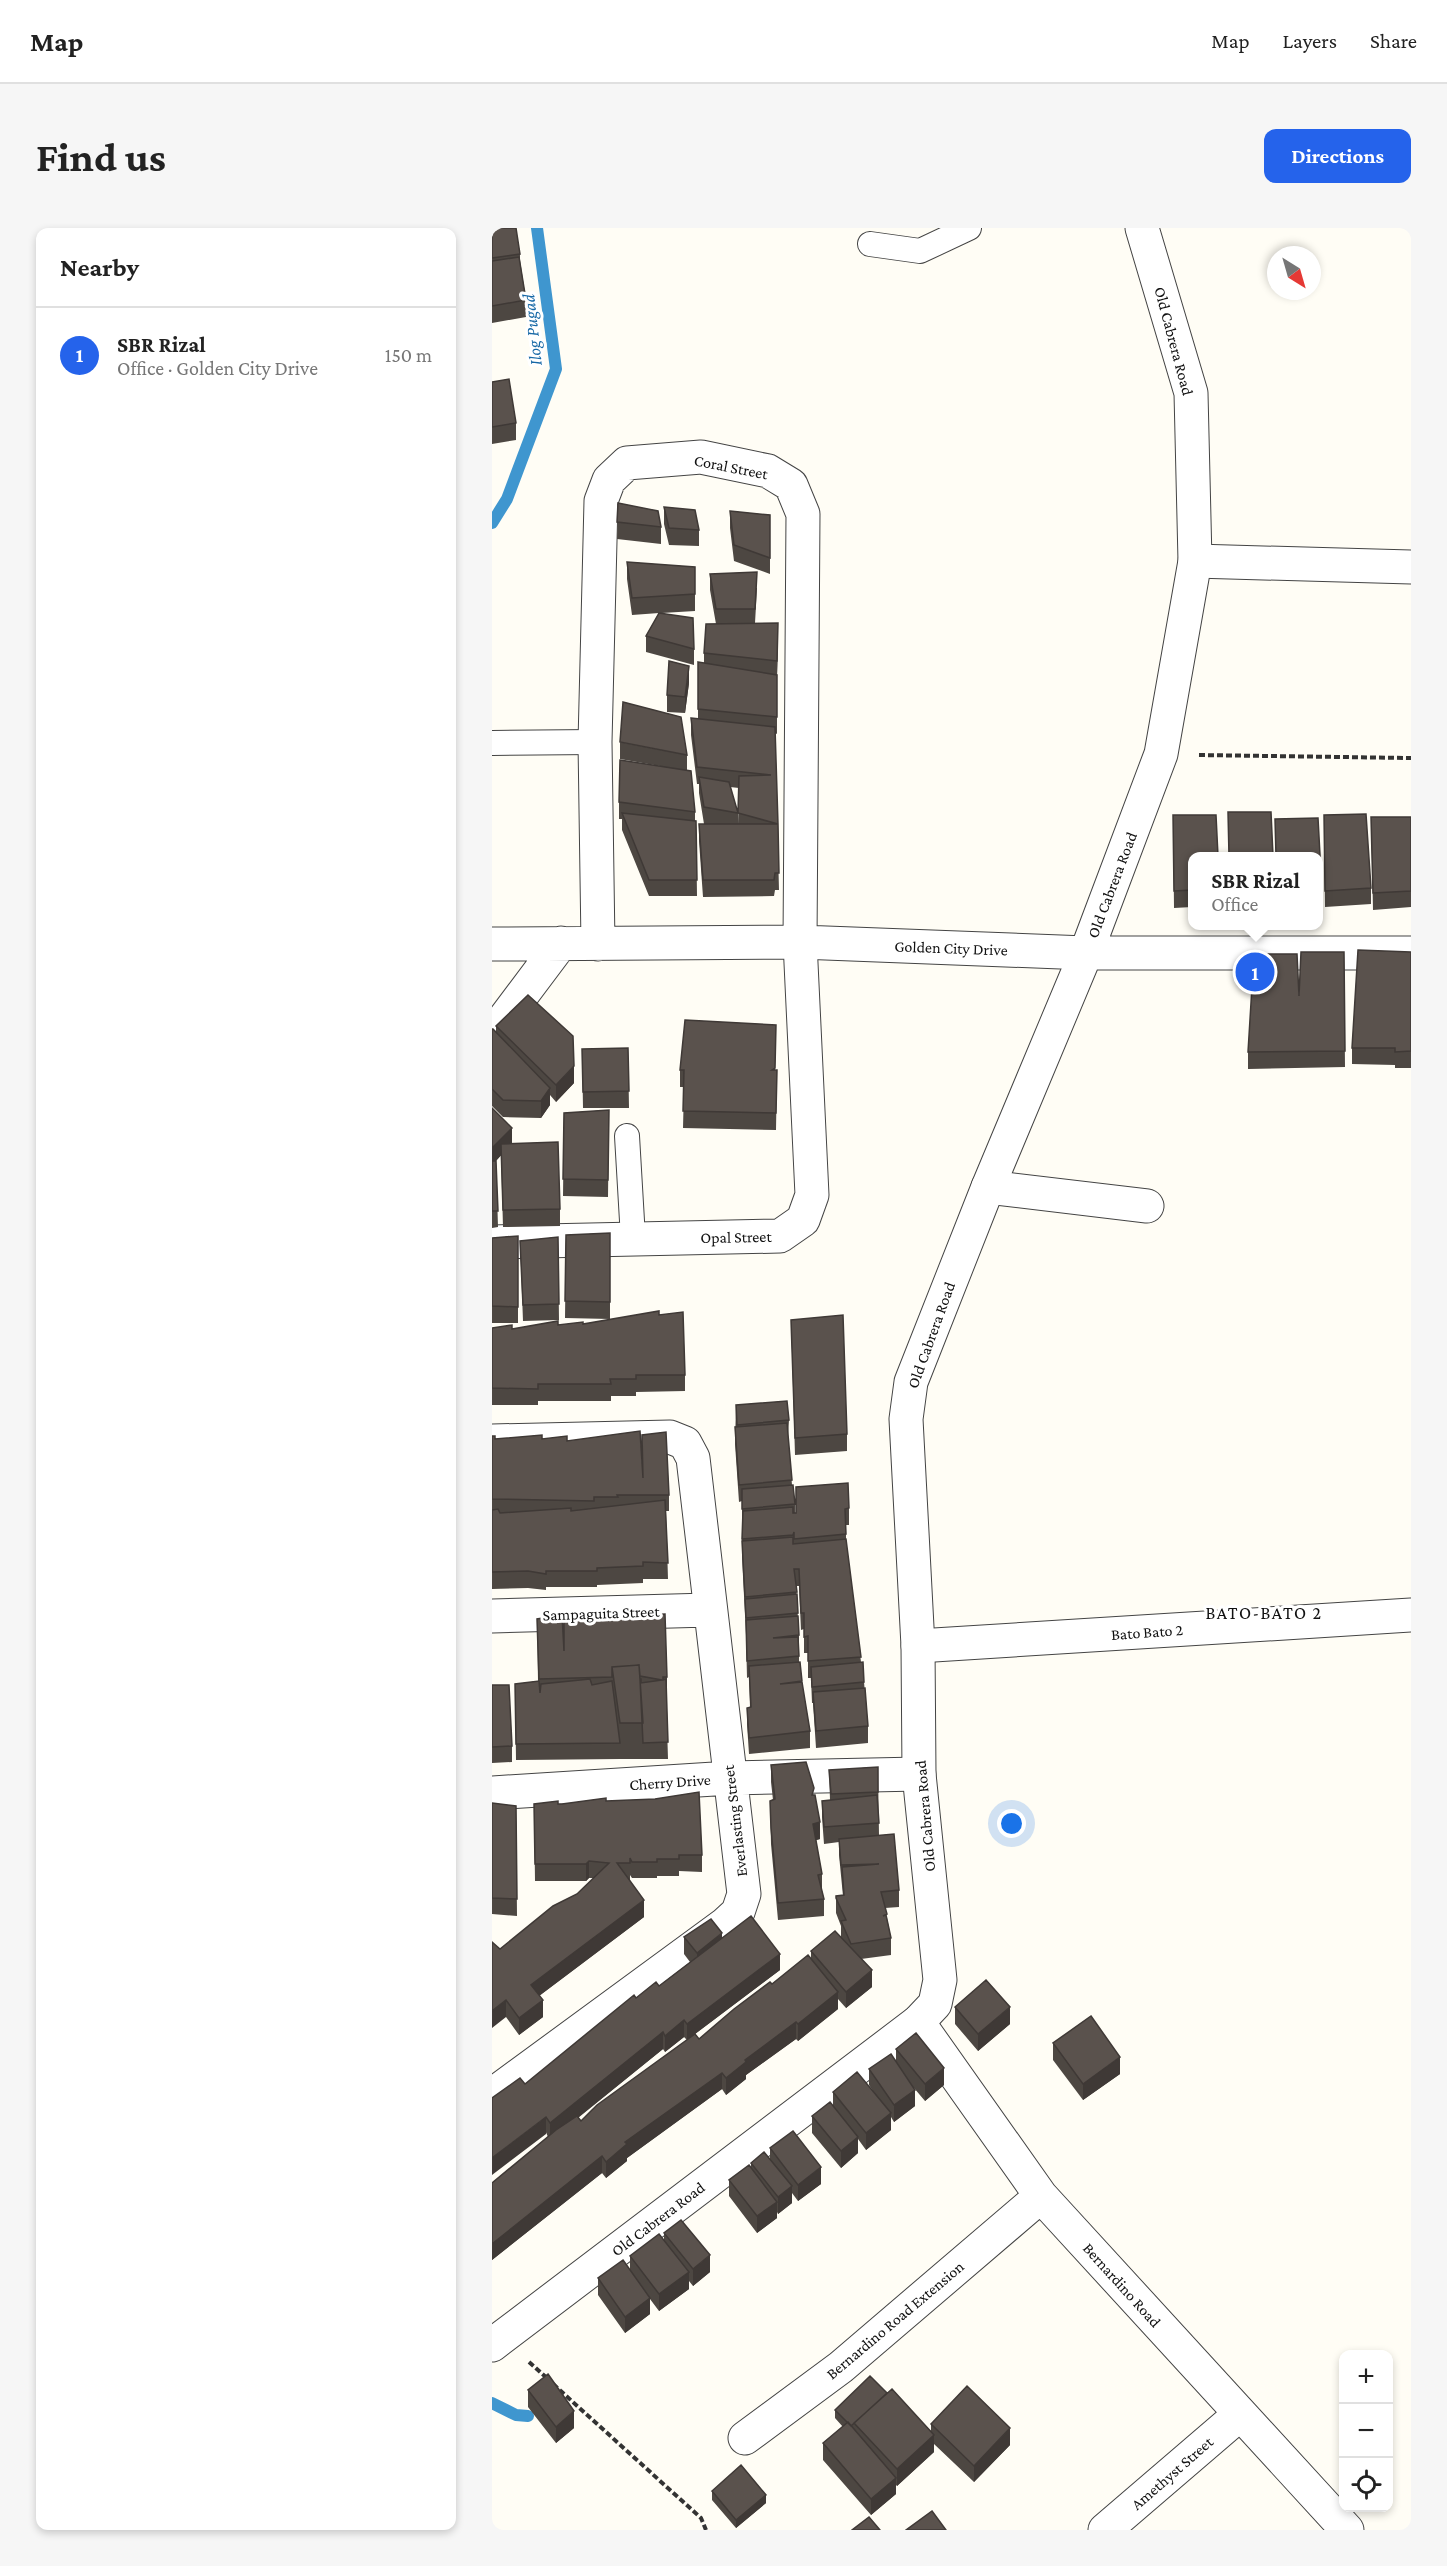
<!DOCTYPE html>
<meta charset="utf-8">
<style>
body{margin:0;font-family:"Crimson Pro",serif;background:#f6f6f6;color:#222}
.controls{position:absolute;right:18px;bottom:18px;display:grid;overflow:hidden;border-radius:12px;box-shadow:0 3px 9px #0003}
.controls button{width:54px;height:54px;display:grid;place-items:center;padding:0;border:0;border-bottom:2px solid #e0e0e0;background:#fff;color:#222;font:30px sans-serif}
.compass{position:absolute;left:775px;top:18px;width:54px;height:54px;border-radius:50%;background:#fff;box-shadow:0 3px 9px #0003;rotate:143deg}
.you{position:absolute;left:520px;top:1596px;width:21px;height:21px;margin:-15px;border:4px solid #fff;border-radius:50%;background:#1a73e8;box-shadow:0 0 0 9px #1a73e833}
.badge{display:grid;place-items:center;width:39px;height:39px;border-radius:50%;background:#2563eb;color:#fff;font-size:20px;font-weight:700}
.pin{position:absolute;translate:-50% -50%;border:3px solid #fff;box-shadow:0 2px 6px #0006}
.popup{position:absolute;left:696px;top:624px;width:135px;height:78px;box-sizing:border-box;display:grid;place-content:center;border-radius:12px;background:#fff;filter:drop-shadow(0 2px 4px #0005);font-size:20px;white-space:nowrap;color:#767676}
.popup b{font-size:22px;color:#222}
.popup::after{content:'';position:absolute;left:50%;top:100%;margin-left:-12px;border:12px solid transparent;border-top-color:#fff}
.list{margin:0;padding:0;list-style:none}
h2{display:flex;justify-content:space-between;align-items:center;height:78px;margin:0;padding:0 24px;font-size:26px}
h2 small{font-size:20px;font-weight:400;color:#767676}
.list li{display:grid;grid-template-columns:39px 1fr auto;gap:18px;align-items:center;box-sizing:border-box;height:96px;padding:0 24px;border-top:2px solid #e0e0e0}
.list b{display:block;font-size:22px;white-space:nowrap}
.list p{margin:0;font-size:20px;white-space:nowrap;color:#767676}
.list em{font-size:20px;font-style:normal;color:#767676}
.icon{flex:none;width:33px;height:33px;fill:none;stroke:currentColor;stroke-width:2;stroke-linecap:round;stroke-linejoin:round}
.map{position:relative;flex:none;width:919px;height:2302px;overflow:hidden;border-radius:12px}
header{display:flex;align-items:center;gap:36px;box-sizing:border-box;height:84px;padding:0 30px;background:#fff;border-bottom:2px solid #e0e0e0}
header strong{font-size:28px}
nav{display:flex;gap:33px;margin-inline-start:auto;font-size:21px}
.intro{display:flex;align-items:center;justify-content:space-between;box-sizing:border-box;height:144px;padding:0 36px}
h1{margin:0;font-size:42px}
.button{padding:15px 27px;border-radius:12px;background:#2563eb;color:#fff;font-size:21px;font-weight:700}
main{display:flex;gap:36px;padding:0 36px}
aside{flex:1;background:#fff;border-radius:12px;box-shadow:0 3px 9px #0003}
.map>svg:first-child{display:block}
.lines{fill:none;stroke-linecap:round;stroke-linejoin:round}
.stream{stroke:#3f96cf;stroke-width:12}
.service-casing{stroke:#444;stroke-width:26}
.minor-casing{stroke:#444;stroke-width:35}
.tertiary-casing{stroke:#444;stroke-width:35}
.path{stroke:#333;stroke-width:4;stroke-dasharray:6 3;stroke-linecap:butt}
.service{stroke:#fff;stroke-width:24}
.minor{stroke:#fff;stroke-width:33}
.tertiary{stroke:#fff;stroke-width:33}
.wall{fill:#4d4742;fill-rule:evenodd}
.shaded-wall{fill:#3f3936}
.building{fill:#5a524d;stroke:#3f3936;stroke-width:1.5}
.labels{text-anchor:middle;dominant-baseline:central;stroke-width:6;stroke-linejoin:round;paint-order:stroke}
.street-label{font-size:16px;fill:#111;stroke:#fff}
.water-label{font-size:18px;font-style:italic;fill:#1768a6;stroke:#fff}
.neighbourhood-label{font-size:18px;letter-spacing:1.5px;fill:#111;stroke:#fff}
</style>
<header>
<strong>Map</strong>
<nav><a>Map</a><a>Layers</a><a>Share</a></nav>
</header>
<div class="intro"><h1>Find us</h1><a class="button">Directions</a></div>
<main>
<aside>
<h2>Nearby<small></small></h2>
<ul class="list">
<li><span class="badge">1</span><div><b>SBR Rizal</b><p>Office · Golden City Drive</p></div><em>150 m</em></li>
</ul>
</aside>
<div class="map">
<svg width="919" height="2302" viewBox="0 0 919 2302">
<rect width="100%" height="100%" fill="#fffdf5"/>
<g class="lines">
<!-- stream -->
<path class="stream" d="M0,295L15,271L64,141L45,0
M0,2175L24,2187L36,2188"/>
<!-- service casing -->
<g class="service-casing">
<path id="service" d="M378,16L428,23L477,0
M0,515L103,514
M135,908L141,1010"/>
</g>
<!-- minor casing -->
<g class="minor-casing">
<path id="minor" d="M703,333L919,339
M0,716L308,714L594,725
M0,807L69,715
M496,959L655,978
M0,1014L288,1008L311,992L320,967L308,714L311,286L299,257L276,243L209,229L135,235L117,252L109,273L103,514L106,716
M0,1213L178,1209L193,1215L201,1230L252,1666L246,1684L233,1696L0,1867
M0,1388L217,1382
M426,1418L919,1387
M0,1565L238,1550L427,1546
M426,1794L549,1968L855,2302
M253,2210L349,2139L549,1968
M613,2302L747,2187"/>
</g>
<!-- tertiary casing -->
<g class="tertiary-casing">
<path id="tertiary" d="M594,725H919
M0,2117L426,1794L443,1776L448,1752L427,1546L426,1418L414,1191L419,1154L496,959L594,725L669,526L703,333L699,165L650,0"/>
</g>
<!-- path -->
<path class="path" d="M707,527L919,530
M37,2134L56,2151
M61,2156L209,2290L214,2302"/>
<!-- service -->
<use href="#service" class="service"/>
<!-- minor -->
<use href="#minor" class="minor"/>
<!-- tertiary -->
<use href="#tertiary" class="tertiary"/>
</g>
<!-- wall -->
<path class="wall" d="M0,0L28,26V32L34,72V89L0,95Z
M0,154L24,195V212L0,216Z
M126,275L169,299V316L125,311Z
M172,279L207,302V318L177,317L172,296Z
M238,283L278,287V346L242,333L238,300Z
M135,334L203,339V383L170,385L202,421V437L154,424V408L167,385L140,387L135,351Z
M218,346L265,360L263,395L286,411L285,447V506L283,505L287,662H283L282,668L211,669L207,613V596H212L207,565V556H205L199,507V490L206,491V434L212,435V425L224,396L218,362ZM238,559L247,560L246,596V585Z
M197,455L193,485L175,484V467Z
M128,514L195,527V543L203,584V593H204L205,668H157L130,602V591H127V574L168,538L128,531Z
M681,587L700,628V679L682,680Z
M832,587L879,660V676L833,679Z
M879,589H919V679L881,682Z
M826,628L830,664V680L826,681Z
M852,724L853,839L756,841V824L807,768Z
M919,724V840H903V837L860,836V820Z
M284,797L283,842H285L284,902L191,900L192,859H188V842Z
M4,798L82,855L64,874L58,867V877L49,890L11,889L0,878V801L4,804Z
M136,820L137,880H91L90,821Z
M0,880L20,916L68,981V998L11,999L9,927L4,933L6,999L0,1000Z
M117,882L116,969L71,968L72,885Z
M118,1005V1091L73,1090L74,1007Z
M26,1008V1095H0V1010Z
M66,1009L67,1092L31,1093L28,1013Z
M167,1087L193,1147V1163L144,1164V1168H119V1173H46V1177H0V1100L20,1101L66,1097L91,1096Z
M299,1092L355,1206V1223L303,1227Z
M244,1177L297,1192L296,1209L300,1257L303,1276V1285L357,1280V1297H354V1313L369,1434L372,1454L376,1498V1515L324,1520L321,1475H320L319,1450H316V1425H312V1401L309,1402L307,1358H304L307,1407V1434H308L310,1455L318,1503V1520L257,1526L255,1496V1480L258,1479L257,1449L255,1450L254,1407L250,1329V1273L247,1274L243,1216Z
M0,1208L3,1211H50L75,1213L150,1243L177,1267V1283H174L176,1351H151V1355L105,1357V1359H54V1362L36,1360L0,1361Z
M45,1391L72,1417L175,1449V1465H174L176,1531H128V1530V1531L24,1532L23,1456L46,1453Z
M0,1457L20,1518V1534L0,1535Z
M279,1537L322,1567L328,1611L324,1612L330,1646V1663L332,1671V1688L286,1692L279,1616L278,1573L281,1572L279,1554Z
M386,1539L387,1607L407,1662V1679L393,1680L399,1710V1727L369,1731L380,1759L354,1780L346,1771V1781L306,1813L304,1811L254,1847V1851L234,1867L230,1861L135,1930V1933L114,1950L110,1945L0,2032V1955L56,1909L33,1856L144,1770L167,1758L198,1734L192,1726V1709L230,1710L288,1742L203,1806L207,1811L280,1756L319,1730V1723L349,1709V1698L344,1685V1668H351L347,1627V1614L332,1616L330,1589V1573L338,1572L337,1542ZM192,1809L195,1812L89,1893L86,1890L171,1821L173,1824Z
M114,1573L210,1627V1644L187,1643V1648H165V1650H140L138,1647V1652H137L152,1689L47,1768L51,1789L27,1807L14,1789L8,1721L85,1666L102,1650H97L94,1653H43L42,1576H66Z
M0,1575L24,1578L25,1688L0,1686Z
M463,1779L518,1796L486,1823L463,1796Z
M561,1815L628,1846L591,1872L561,1832Z
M404,1821L452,1857L433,1873L422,1860L423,1878L402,1894L399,1889V1902L374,1922L366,1911V1925L349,1940L320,1905V1888L341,1878V1864L385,1869L377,1857V1841L404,1833Z
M278,1920L329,1956L306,1973L300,1965V1975L286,1986L285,1984V1990L265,2005L237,1968V1952L259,1939V1935L278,1931Z
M172,2005L218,2044L201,2058L197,2053V2061L167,2083L158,2071V2086L133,2105L106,2067V2050L138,2042V2028L172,2012Z
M36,2162L82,2200L64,2215L36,2179Z
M395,2165L439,2203V2196L518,2217L482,2254L442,2216V2224L405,2258L404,2257V2266L379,2287L331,2232V2215L351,2199L343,2190V2182Z
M220,2263L274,2275L244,2300L220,2272Z"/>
<!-- shaded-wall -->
<path class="shaded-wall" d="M286,395V411L285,450V433Z
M197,438V455L193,485V469Z
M82,838V855L64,874V857Z
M58,860V877L49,890V873Z
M20,900V916L0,937V920Z
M328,1594V1611L321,1613V1596Z
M97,1633V1650L94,1653V1636Z
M152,1672V1689L39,1774V1757Z
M230,1705V1722L205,1742V1725Z
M288,1726V1742L195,1812V1796Z
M380,1742V1759L354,1780V1764Z
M346,1764V1781L306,1813V1796Z
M14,1772V1789L0,1800V1783Z
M51,1772V1789L27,1807V1790Z
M518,1779V1796L486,1823V1806Z
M192,1792V1809L173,1824V1808Z
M304,1794V1811L254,1847V1851L234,1867V1850L253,1832Z
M171,1804V1821L58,1912V1895Z
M628,1829V1846L591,1872V1856Z
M452,1840V1857L433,1873V1856Z
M230,1845V1861L135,1930V1933L114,1950V1934L133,1914Z
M423,1862V1878L402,1894V1877Z
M399,1885V1902L374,1922V1905Z
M54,1889V1906L0,1947V1930Z
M366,1909V1925L349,1940V1923Z
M110,1928V1945L0,2032V2016Z
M329,1939V1956L306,1973V1957Z
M300,1958V1975L286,1986V1969Z
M285,1974V1990L265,2005V1988Z
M218,2027V2044L201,2058V2041Z
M197,2044V2061L167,2083V2066Z
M158,2070V2086L133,2105V2089Z
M82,2183V2200L64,2215V2199Z
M518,2200V2217L482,2254V2238Z
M442,2207V2224L405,2258V2241Z
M404,2250V2266L379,2287V2271Z
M274,2267V2275L244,2300V2292Z"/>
<!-- building -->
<path class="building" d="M0,0H24L28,26L0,30Z
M27,29L34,72L0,78V33Z
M17,151L24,195L0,199V154Z
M126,275L166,283L169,299L125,294Z
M172,279L203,282L207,302L177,300Z
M238,283L278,287V330L242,317Z
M135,334L203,339V366L140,370Z
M265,344L263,381H224L218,346Z
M167,385L201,390L202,421L154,408Z
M286,395L285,433L212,425L214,396Z
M177,433L197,438L193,469L175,467Z
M206,434L285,447V489L206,481Z
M131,474L189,489L195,527L128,514Z
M199,490L283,499L286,596L246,585L247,548L279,547L205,539Z
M128,532L199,543L203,584L127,574Z
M207,549L237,554L246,585L212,579Z
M736,584H779L781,628H737Z
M130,585L204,593L205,652H157Z
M874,586L879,660L833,663L832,587Z
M681,587H724L726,628H700V662L682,663Z
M879,589H919V663L881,665Z
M826,590L830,664H826V628H784L783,591Z
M207,596H286L287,645H283L282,652H211Z
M866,722L919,724V823L903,824V820H860Z
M809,724H852L853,823L756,824L762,726H805L807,768Z
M36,767L81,808L82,838L64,857L4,798Z
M193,792L284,797L283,840L280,842H285L284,885L191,883L192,842H188Z
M0,801H1L58,860L49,873L11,872L0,861Z
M136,820L137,863L91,864L90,821Z
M0,880L20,900L0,920Z
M117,882L116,952L71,951L72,885Z
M66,914L68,981L11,982L9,916Z
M0,933H4L6,983H0Z
M118,1005V1074L73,1073L74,1007Z
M26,1008V1079L0,1078V1010Z
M66,1009L67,1076L31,1077L28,1013Z
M167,1083V1087L191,1084L193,1147H144V1151H118L119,1156H46V1161L0,1160V1100L20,1097V1101L66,1093V1097L91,1094V1096Z
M351,1087L355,1206L303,1210L299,1092Z
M295,1173L297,1192L245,1197L244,1177Z
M295,1195L300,1252L247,1257L243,1199Z
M148,1203L151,1250L150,1207L174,1204L177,1267H125L126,1269H102V1273L0,1271V1208H3V1211L50,1207V1211L75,1208V1213Z
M356,1255L357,1280L353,1281L354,1306L302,1311V1304L301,1307L250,1311L251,1283L301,1279V1285H304V1259Z
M301,1257L303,1276L250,1281V1261Z
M173,1272L176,1335L151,1334V1338L105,1340V1343H54V1346L36,1343L0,1344V1282L6,1281L8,1285L79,1280V1283Z
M301,1309V1316L354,1311L369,1429L316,1433V1408L312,1409V1385H309L307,1341H302L305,1364L253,1369L250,1313Z
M305,1366L306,1385L254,1390L253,1371Z
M173,1386L175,1449H171V1452L174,1451L176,1514L151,1515L148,1451H149V1455L170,1452L148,1448L147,1437L120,1439V1449L47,1451L45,1391L70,1387L72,1423V1390Z
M306,1388L307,1407L281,1410L306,1409L307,1428L255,1433L254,1392Z
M308,1434L310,1453L288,1456L310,1454L318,1503L257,1510L255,1480L259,1479L257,1438Z
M371,1434L372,1454L320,1459L319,1439Z
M147,1437L151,1495H128L120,1439Z
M98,1451L100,1457L120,1453L128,1515L24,1516L23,1456L47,1453L48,1465L49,1456Z
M0,1457H17L20,1518L0,1519Z
M373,1460L376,1498L324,1503L321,1464Z
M314,1534L322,1560L320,1567H323L328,1594L321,1596L330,1646L326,1647L332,1671L286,1675L279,1600L278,1573L283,1571L279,1537Z
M386,1539V1564L339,1566L337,1542Z
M207,1564L210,1627H187V1631H165V1634H140L138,1630V1635H125L152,1672L39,1757L51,1772L27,1790L14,1772L0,1783V1714L8,1721L61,1678L85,1666L117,1635L97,1633L94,1636H43L42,1576L66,1573V1576H70L114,1570V1573L163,1571Z
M385,1567L387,1595L332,1599L330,1573Z
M0,1575L24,1578L25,1671L0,1670Z
M402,1606L407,1662L389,1664L395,1686L391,1688L394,1687L399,1710L359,1716L349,1693L354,1692L344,1670V1668L352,1667L350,1639L387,1636L349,1637L347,1611Z
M259,1688L288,1726L195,1796L192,1792L173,1808L171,1804L58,1895L54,1889L0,1930V1870L28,1850L33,1856L142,1767L144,1770L164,1754L167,1758Z
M219,1691L230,1705L205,1725L192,1709Z
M343,1703L380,1742L354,1764L319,1723Z
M316,1727L346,1764L306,1796L304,1794L253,1832L254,1834L234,1850L230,1845L133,1914L135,1916L114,1934L110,1928L0,2016V1955L64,1902L85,1888L89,1893L105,1877L203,1806L207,1811L242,1781L278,1754L280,1756Z
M494,1752L518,1779L486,1806L463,1779Z
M599,1788L628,1829L591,1856L561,1815Z
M424,1805L452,1840L433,1856L404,1821Z
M399,1826L423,1862L402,1877L377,1841Z
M365,1844L399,1885L374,1905L341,1864Z
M338,1874L366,1909L349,1923L320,1888Z
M301,1903L329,1939L306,1957L278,1920Z
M272,1924L300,1958L286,1969L259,1935Z
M257,1937L285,1974L265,1988L237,1952Z
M189,1992L218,2027L201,2041L172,2005Z
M167,2006L197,2044L167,2066L138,2028Z
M131,2032L158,2070L133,2089L106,2050Z
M56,2146L82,2183L64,2199L36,2162Z
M378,2148L395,2165L359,2198L343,2182Z
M475,2158L518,2200L482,2238L439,2196Z
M400,2161L442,2207L405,2241L362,2195Z
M356,2194L404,2250L379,2271L331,2215Z
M249,2237L274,2267L244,2292L220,2263Z
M440,2283L454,2302H414Z
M377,2289L388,2302H360Z"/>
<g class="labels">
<!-- street labels -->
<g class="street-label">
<text transform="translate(682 113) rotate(75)">Old Cabrera Road</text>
<text transform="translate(239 239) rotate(11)">Coral Street</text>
<text transform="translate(620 657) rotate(-69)">Old Cabrera Road</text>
<text transform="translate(459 720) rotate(2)">Golden City Drive</text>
<text transform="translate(244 1009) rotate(-1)">Opal Street</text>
<text transform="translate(439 1107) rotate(-70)">Old Cabrera Road</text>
<text transform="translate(109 1385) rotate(-2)">Sampaguita Street</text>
<text transform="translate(655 1404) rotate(-4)">Bato Bato 2</text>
<text transform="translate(178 1554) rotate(-4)">Cherry Drive</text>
<text transform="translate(433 1588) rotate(-95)">Old Cabrera Road</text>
<text transform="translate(243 1593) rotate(-97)">Everlasting Street</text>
<text transform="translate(166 1991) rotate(-37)">Old Cabrera Road</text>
<text transform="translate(630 2057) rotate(48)">Bernardino Road</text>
<text transform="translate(403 2092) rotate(-40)">Bernardino Road Extension</text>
<text transform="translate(680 2245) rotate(-41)">Amethyst Street</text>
</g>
<!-- water labels -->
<g class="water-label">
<text transform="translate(40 102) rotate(-96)">Ilog Pugad</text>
</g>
<!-- neighbourhood labels -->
<g class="neighbourhood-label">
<text x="772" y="1385">BATO-BATO 2</text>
</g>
</g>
</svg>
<div class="controls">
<button>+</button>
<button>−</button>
<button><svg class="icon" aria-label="locate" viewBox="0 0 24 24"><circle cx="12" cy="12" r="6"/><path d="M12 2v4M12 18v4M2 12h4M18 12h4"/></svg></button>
</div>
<svg class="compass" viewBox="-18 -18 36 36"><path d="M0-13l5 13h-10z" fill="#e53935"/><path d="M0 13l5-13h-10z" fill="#767676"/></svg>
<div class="you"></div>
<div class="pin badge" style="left:763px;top:744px">1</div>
<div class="popup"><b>SBR Rizal</b>Office</div>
</div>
</main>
